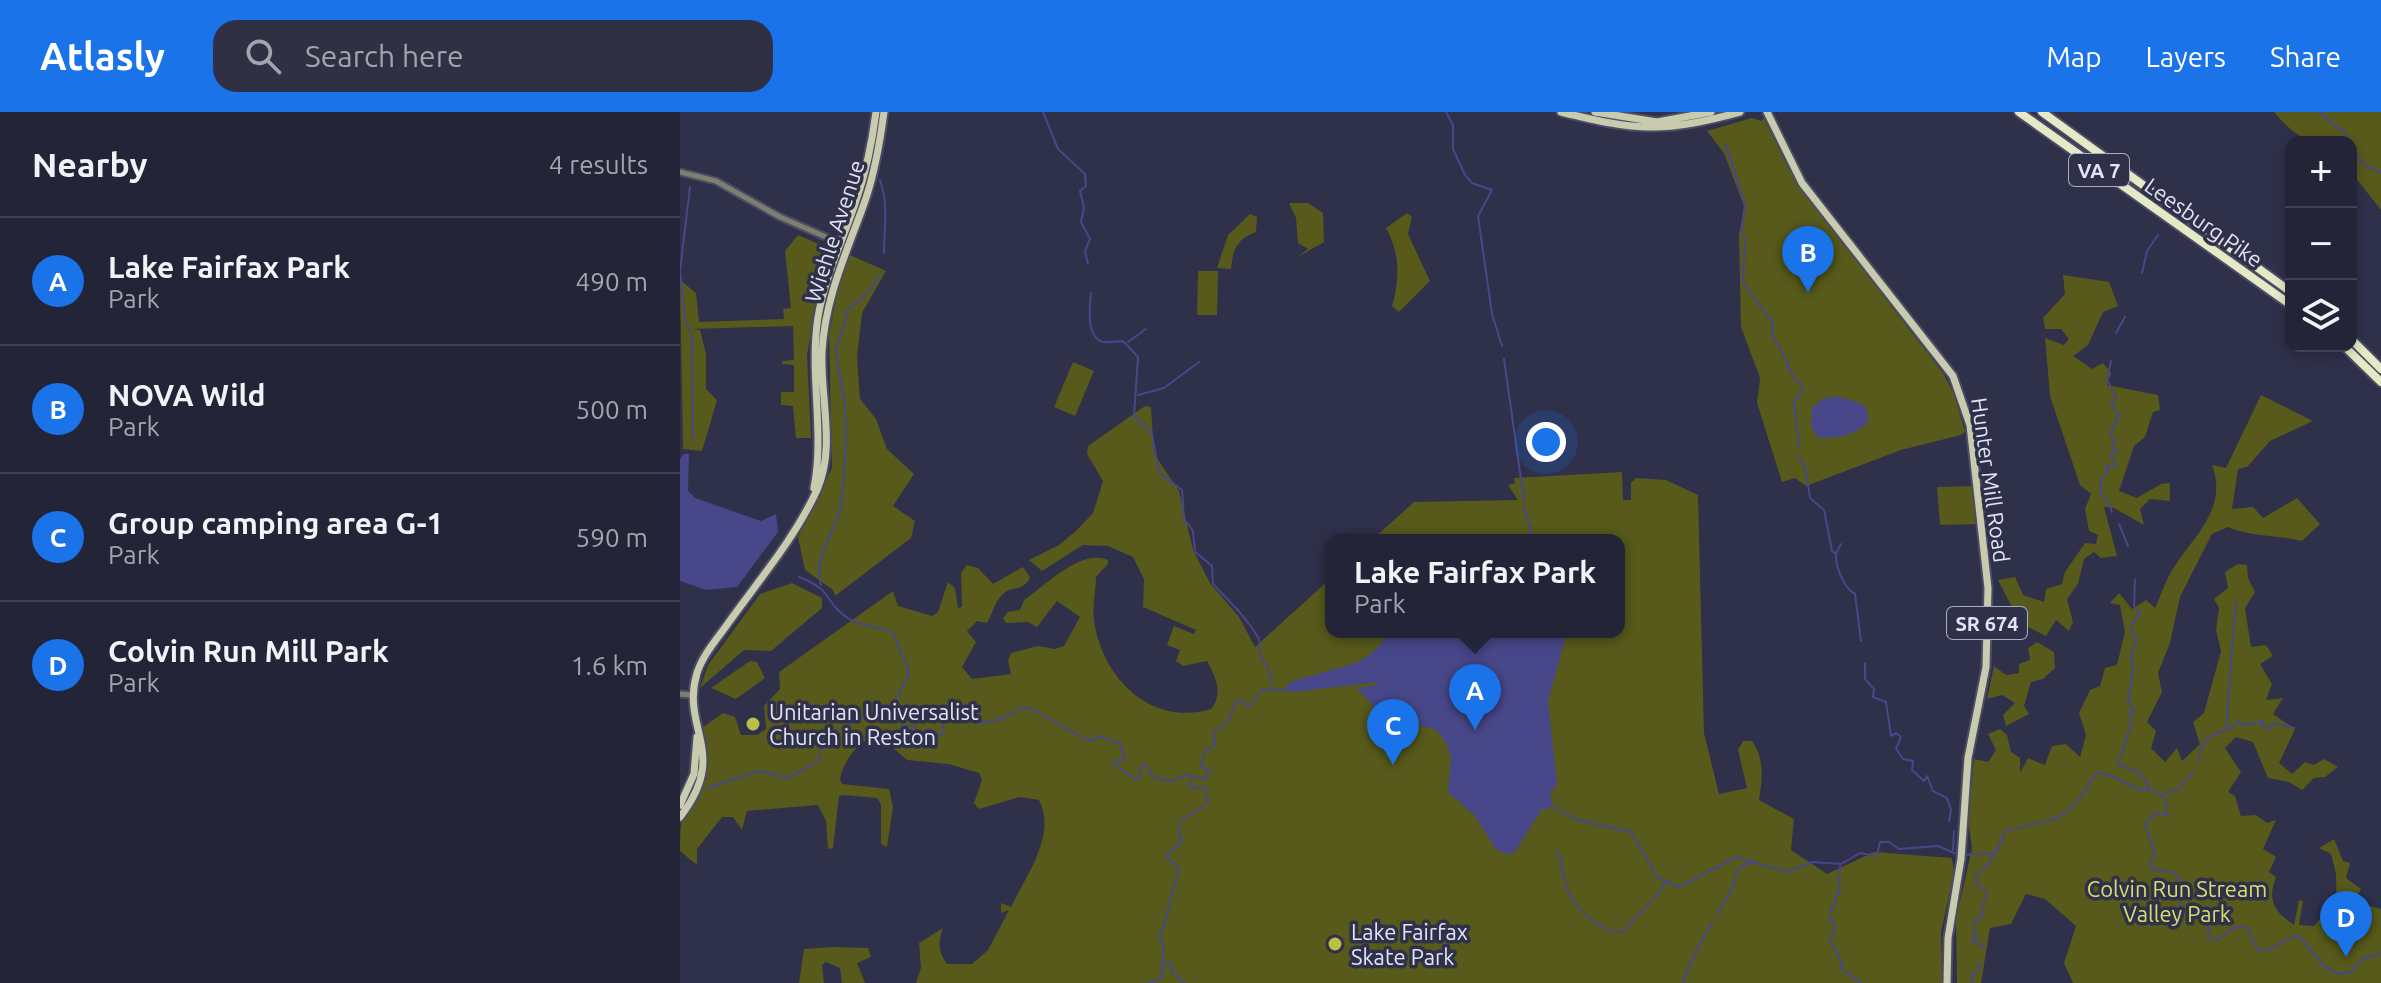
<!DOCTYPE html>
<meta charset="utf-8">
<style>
body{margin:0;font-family:Ubuntu,sans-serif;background:#2f3043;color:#f1f3f6}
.controls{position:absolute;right:24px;top:24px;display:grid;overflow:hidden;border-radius:16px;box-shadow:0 4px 12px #0003}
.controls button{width:72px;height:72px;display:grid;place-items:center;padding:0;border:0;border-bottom:2px solid #404153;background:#232438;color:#f1f3f6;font:40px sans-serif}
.you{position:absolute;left:866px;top:330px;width:28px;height:28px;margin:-20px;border:6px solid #fff;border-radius:50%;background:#1a73e8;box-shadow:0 0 0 12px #1a73e833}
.badge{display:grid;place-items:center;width:52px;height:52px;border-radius:50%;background:#1a73e8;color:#fff;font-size:26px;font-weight:700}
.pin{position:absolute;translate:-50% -66px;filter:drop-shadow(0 2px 4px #0008)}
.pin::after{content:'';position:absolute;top:42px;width:28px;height:24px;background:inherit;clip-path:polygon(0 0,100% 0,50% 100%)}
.popup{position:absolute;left:645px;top:422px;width:300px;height:104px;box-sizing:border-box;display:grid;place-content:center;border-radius:16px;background:#232438;filter:drop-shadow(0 2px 6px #0005);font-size:26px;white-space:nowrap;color:#a3a4ae}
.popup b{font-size:30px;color:#f1f3f6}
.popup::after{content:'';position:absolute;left:50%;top:100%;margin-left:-16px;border:16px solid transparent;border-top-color:#232438}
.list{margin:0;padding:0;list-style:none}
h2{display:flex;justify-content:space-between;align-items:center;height:104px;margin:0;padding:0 32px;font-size:34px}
h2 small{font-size:26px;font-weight:400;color:#a3a4ae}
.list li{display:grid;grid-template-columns:52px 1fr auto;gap:24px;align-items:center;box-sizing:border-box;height:128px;padding:0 32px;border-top:2px solid #404153}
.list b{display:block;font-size:30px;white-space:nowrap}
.list p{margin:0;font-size:26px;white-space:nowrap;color:#a3a4ae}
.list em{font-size:26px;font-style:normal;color:#a3a4ae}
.icon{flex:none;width:44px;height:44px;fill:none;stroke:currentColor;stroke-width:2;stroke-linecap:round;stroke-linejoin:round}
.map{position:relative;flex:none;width:1701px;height:871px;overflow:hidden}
header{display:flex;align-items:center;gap:48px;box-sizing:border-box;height:112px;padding:0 40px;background:#1a73e8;color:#fff}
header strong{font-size:38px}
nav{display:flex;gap:44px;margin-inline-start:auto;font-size:28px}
.search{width:560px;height:72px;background:#2f3043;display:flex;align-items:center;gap:20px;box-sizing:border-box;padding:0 28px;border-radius:24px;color:#a3a4ae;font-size:30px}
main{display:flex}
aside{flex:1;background:#232438}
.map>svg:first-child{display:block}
.green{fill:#575a1a}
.water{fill:#484789}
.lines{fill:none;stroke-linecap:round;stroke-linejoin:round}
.stream{stroke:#484789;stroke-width:2}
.minor-casing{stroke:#4c4d65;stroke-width:9}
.major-casing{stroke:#4c4d65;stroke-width:11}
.highway-casing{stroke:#4c4d65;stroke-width:12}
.minor{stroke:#7e7f71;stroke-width:5}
.major{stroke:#c8cbae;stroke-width:7}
.highway{stroke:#e5e9c6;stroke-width:8}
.poi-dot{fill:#bac045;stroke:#2f304a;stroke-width:3}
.labels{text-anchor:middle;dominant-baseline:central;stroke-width:7;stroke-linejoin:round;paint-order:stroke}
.shield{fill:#2f304a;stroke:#acaec2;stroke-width:2}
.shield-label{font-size:20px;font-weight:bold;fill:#e2e4f5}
.street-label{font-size:22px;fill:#e2e4f5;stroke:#2f304a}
.poi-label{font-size:22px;fill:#e2e4f5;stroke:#2f304a;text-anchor:start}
.park-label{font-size:22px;fill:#d8df6f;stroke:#2f304a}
</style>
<header>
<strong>Atlasly</strong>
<div class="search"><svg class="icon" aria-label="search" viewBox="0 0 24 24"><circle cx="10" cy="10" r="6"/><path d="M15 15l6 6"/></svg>Search here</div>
<nav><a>Map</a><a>Layers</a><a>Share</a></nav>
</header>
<main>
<aside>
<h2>Nearby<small>4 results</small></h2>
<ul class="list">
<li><span class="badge">A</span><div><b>Lake Fairfax Park</b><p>Park</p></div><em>490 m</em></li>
<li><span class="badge">B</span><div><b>NOVA Wild</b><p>Park</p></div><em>500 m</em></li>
<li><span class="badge">C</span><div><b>Group camping area G-1</b><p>Park</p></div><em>590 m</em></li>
<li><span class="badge">D</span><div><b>Colvin Run Mill Park</b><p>Park</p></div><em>1.6 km</em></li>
</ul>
</aside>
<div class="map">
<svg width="1701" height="871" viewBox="0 0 1701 871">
<rect width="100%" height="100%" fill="#2f304a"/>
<!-- green -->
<path class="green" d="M1594,0H1701V98L1671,60V30C1631,30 1621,32 1594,0Z
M1072,6L1081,9L1084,6L1107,53L1137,98L1263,261L1274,282L1285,320L1281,323L1221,338L1126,374L1115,366L1102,370L1077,291L1080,266L1061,215L1059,123L1064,94L1044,41L1027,19Z
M609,91H628L643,101L644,130L618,145L628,137L618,131L616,106Z
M727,101L732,105L728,122L750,169L719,200L712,194C720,167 720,141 706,116Z
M570,102L577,105L576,120C557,127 553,137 551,157L537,156L548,123Z
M118,123L141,133L142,154L127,243L131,326H116L113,294L101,293V280H114V253L102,252V249L114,248L113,214L12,217L20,218L26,242V277L37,288L22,339L3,337L0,168L16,181L19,210L104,207L103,197L111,196L105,139Z
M170,143L206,159L182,201L177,245L180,287L196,307L207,337L234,362L213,394L235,409L231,426L155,484L153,478L125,458L118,425L152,356L149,223L158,176Z
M518,159H538L537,203H517Z
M1383,163L1429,170L1438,194L1423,200L1408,233L1393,244L1412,257L1423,251L1431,261L1427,273L1478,283L1480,298L1473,300L1465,325L1454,334L1439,379L1457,386L1481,372L1490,371V389L1470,387L1460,397L1464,413L1434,396L1424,395L1437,444L1421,446L1414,440L1404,447L1398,472L1387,487L1393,510L1389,519L1376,508L1366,524L1340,511L1318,468L1335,465L1343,483L1364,490L1366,477L1382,472L1385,460L1405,431L1416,432L1418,423L1409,419L1405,397L1411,382L1400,373L1370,284L1365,226L1384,233L1389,227L1381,217H1365L1363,206L1385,182Z
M393,250L414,259L395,304L374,295Z
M1581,283L1633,309L1590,329L1567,355L1558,357L1552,397L1573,395L1583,406L1617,386L1640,412L1622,429C1598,423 1570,425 1548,415L1532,422L1500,485L1490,531L1478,561L1482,580L1467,610L1476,619L1471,636L1485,650L1497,636L1502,649L1520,632L1513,610L1524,601L1541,539L1536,518L1539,496L1534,487L1548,476L1545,460L1558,452L1567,453L1568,466L1575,480L1565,496L1571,535L1586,533L1593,544L1580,552L1592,572L1586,588L1603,586L1593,602L1615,617L1599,651L1612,662L1625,650L1634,653L1644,647L1658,655L1645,665L1634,666L1622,678L1609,670L1588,666L1573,630L1556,625L1545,636L1561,660L1548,680L1555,684L1561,704L1576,703L1587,711L1596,708L1583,737L1596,745L1589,760L1596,765C1587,789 1594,799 1614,813L1619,788L1623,789L1619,813L1634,814L1643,803L1657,797L1656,762L1651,742L1639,736L1654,727L1663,749L1670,751L1666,766L1681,777L1674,790L1701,797V871H1393L1384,851L1396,814L1365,787L1346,782L1331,812L1310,816L1301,871H1277L1276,806L1292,737L1288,706L1294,647L1308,650L1316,638L1308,622L1320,617L1327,623L1331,640L1340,646V661L1348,646L1365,653L1372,634L1386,632L1400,645L1406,623L1399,601L1410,578L1420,574L1425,556L1437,553L1445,520L1440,493L1430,491L1439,481L1452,497L1466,488L1475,496C1481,483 1486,467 1494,455C1516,422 1548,395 1532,353L1546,356Z
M465,294L471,295L474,342L499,379L513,438L530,471L559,505L575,535L651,466V520H939V428H692L734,390L838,388L828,373L835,371L834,366L942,360L943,388H951V371L956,366L986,368L1018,383L1024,621L1039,682L1067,676L1058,638L1063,629H1072C1085,646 1082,669 1079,688L1114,707L1111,738L1147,762L1194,740L1272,746L1274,761L1261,820L1262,871H236L241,856L239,831L263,816C258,830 258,840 267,852H292L308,838L329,798L321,801V791L331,795C346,764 377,722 359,688L340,685L299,697L294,691L302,668L299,661L268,652L227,648L199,624C179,627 163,649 160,667L162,672L209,677L213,695L207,735L201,732V692L197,686L164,683L159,684L153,736L148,737L146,709L138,693L67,699L62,718L53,705H42L17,737V753L0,739C0,730 0,715 2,707C18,676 37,654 22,616L43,601L55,605L61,623H77L86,617L84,594L100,577L99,560L213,479L218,494L252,504L258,500L268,470L275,476L278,496L282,495L281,461L287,453L298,456L313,472L343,455L350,465C344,480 333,473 323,482C313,492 313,501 307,511L297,509L287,519L296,530L282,555L292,567L331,562L328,549L331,541L358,534L375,537L384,534L400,505L377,489L357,515L348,510L326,511L323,506L328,500L340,498L344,488C366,473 401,436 428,448V452L416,465C416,479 412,495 414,508C422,567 472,615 531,597C544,581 535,564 527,549L503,554L496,549L500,538L487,533L494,514L514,522L516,518L463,495L464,467L453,445L428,434L403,433L362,459L349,448L379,433L396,419L413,401L423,369L407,342L408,334Z
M1294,374L1298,412L1260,413L1257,375Z
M112,471L142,486V496L91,539L64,538L20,576L28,553L80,482Z
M1357,530L1374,540L1375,556L1363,567L1351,570L1344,594L1349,602L1326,614L1323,603L1335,591L1322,583L1307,587L1314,554L1326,563L1339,561V552L1350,548L1348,536Z
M70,549L77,550L85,566L56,587L31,576Z
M151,835L188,836L191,845L177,851L185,871H162L160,856L146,850L142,853L144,871H119L124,837Z"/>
<!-- water -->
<path class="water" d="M1157,284C1171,290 1191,288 1188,309C1178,323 1154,328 1137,325L1131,314L1132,296L1142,287Z
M4,342H9L8,379L15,386L81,409L96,402L98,420L57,475L26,478L0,469V347Z
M712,520L848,526L857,520H887L868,589L877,672L869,683L873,689L868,697H862L834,741L825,742L815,736L795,704L768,680L771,646L765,629L755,617L703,605L677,576L693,574L698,570L612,580L605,576L610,570L676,551L692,541Z"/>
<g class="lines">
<!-- stream -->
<path class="stream" d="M363,0L378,37L405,62L406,74L400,79L404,96L401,110L410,127L405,139L408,152
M766,0L773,13V37L785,63L792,71L812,78L798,104L812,202L822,234
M1639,0L1668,24L1667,30
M1046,33L1065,93L1062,118L1065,128L1063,171L1093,211L1092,225C1106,238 1106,261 1121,272L1122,280L1114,289L1119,336
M1671,39L1685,53L1701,60
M200,68C209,95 204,114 204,141
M10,75L0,159L5,206L12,224L13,327
M1462,161L1467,139L1478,123
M411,181C410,192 405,225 423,230C428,231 438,229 443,229L458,245L454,304L472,322L479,361L502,378L504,407L513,419L515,440L532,454L533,472C549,489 565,504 578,525C581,530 578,538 581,544C586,555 591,558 592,573
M1436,221L1445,205
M448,230L466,217
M824,247L844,389
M1431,249L1427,267L1436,286L1431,293L1439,302L1430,323L1435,326L1432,335L1438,340L1430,342L1436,353L1426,354L1428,360L1421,366V383L1427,387L1432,400
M458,283L484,276L519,250
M1118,344L1125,354L1130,386L1144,398L1152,439L1156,442C1155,454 1164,476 1175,482L1181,529
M844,394L853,427
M1439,412L1448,434
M1156,441L1161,432
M119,465C156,479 143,492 171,508C182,515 207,515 213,521C215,523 228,558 229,562L216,587L223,614H235L237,628L248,617L260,623L264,620L262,608L282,599L297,611L318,608L342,596H350L409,629L419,624L441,632L444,648L434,649V652L455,667H459L460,656L465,652L474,666L492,669L508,663L525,667L529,658L521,654L524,640L535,632L534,619L546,612L558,587L569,595C587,572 578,576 608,579
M1455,468L1454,494L1460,502L1451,513L1452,523L1457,525L1450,549L1454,550L1448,589L1455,600L1449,601L1452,608L1438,653C1460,659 1460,658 1469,677
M141,473C132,444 157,420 161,392C165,359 167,327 165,294C163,278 155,251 157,235C159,222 168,215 165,200L185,183L200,163
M1185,551V567L1194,577L1193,585L1206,590L1211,624L1216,621L1221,625L1216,637L1223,647L1233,649L1232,658L1244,669L1247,664L1253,679L1267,686L1271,698L1269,709
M1546,615L1556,489
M1519,650C1519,616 1543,626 1558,610L1564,613L1583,609L1582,614L1589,617L1595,611L1614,616
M28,676L78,659L108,666L138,649L144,627L176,608L194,605L205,594L217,592
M1484,682L1497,678L1514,660
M870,693L897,708L951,720L978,766L999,775L1056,745L1107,760L1132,750L1161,752L1180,741L1197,744L1200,730H1209L1219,737L1258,734L1279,743L1316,741L1325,719C1380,704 1384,715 1416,661C1437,660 1447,680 1473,678L1485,686L1487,704L1476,701L1465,712L1475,741L1469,752L1474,758L1494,760L1501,769L1500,800L1521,798L1529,804L1528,826L1537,828L1553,816L1567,815L1578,838C1595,840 1604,824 1619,824L1645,855L1659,862L1671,860L1682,847L1701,842
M1273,738L1274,719
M877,739C883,750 882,760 885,771C891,794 919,820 942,820L970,791
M973,789L985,771
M1152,800L1150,798L1155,793V783L1159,782L1160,754
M1037,802L1053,775L1057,757L1074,749
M1152,805L1149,808L1155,811L1154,822L1149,826L1162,851L1161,856L1181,871
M1304,835L1291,828L1297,823L1294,820L1295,808L1303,805L1300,800L1307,780L1298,773L1295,763L1307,755L1314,743
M482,852L491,851L492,860L505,871
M469,871L482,866L483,833L479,826C489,805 491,780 499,757L486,744L502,729L498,720L500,709L527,692L526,676L509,675L511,667
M1004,871C1005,858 1024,825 1032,810
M1293,871L1291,864L1299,857L1300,850"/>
<!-- minor casing -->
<g class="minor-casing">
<path id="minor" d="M0,60L36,69L100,105L162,132
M0,582L12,583"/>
</g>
<!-- major casing -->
<g class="major-casing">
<path id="major" d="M881,0C958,19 983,21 1060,0
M915,0L977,10L1031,0
M1087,0L1122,71L1273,264L1290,313L1308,476L1306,555L1288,646L1281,747L1268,826L1267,871
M134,376C145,320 129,262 138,205C145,164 163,128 176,89C186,60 192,31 196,0
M0,693L14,662L17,625
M0,705C50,641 0,617 17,561C23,542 38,526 49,510C79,468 115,426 137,378C156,335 140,286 142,240C145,185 167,140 185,89C195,60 200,30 204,0"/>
</g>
<!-- highway casing -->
<g class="highway-casing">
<path id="highway" d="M1339,0L1611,193
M1362,0L1611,180
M1671,227L1701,257
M1664,234L1701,270"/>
</g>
<!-- minor -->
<use href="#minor" class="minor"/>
<!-- major -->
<use href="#major" class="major"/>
<!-- highway -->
<use href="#highway" class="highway"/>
</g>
<!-- markers -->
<g class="poi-dot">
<circle cx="73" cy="612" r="8"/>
<circle cx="655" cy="832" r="8"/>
</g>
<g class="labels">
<!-- shield labels -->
<g class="shield">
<rect x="1389" y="42" width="60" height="32" rx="6"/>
<rect x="1267" y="495" width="80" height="32" rx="6"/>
</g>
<g class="shield-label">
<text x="1419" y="58">VA 7</text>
<text x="1307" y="511">SR 674</text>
</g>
<!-- street labels -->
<g class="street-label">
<text transform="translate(1524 110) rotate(35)">Leesburg Pike</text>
<text transform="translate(154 119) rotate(-72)">Wiehle Avenue</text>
<text transform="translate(1311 368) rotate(82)">Hunter Mill Road</text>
</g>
<!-- poi labels -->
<g class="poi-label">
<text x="89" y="599">Unitarian Universalist<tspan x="89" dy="25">Church in Reston</tspan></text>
<text x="671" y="819">Lake Fairfax<tspan x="671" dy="25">Skate Park</tspan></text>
</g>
<!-- park labels -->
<g class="park-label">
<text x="1497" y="776">Colvin Run Stream<tspan x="1497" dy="25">Valley Park</tspan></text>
</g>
</g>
</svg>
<div class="controls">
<button>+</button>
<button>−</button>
<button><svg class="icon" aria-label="layers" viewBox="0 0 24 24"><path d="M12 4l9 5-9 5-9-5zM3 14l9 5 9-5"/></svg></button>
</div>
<div class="you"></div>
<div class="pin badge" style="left:795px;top:618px">A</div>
<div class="popup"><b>Lake Fairfax Park</b>Park</div>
<div class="pin badge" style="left:1128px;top:180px">B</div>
<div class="pin badge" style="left:713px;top:653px">C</div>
<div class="pin badge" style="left:1666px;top:845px">D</div>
</div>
</main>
